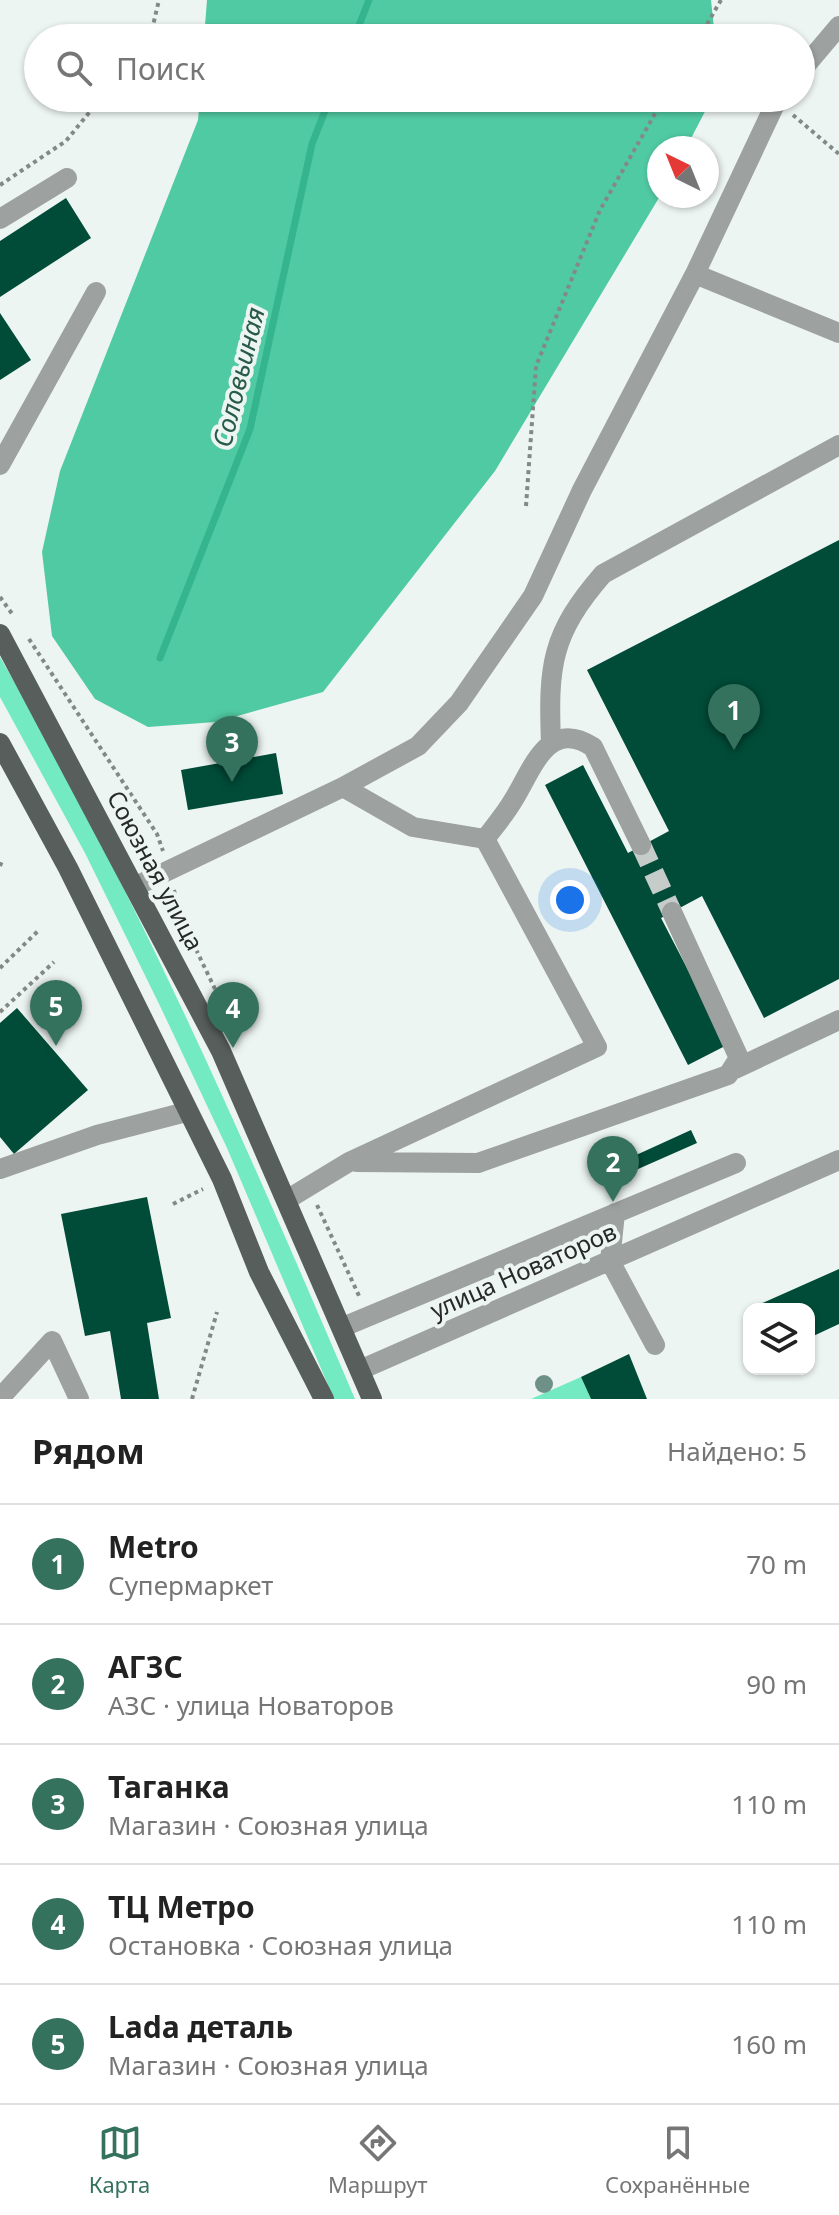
<!DOCTYPE html>
<html lang="ru">
<meta charset="utf-8">
<style>
body{margin:0;font-family:"Noto Sans",sans-serif;background:#f6f6f6;color:#222}
.controls{position:absolute;right:24px;bottom:24px;display:grid;overflow:hidden;border-radius:16px;box-shadow:0 2px 6px #0004}
.controls button{width:72px;height:72px;display:grid;place-items:center;padding:0;border:0;border-bottom:2px solid #e0e0e0;background:#fff;color:#222;font:40px sans-serif}
.compass{position:absolute;left:647px;top:136px;width:72px;height:72px;border-radius:50%;background:#fff;box-shadow:0 2px 6px #0004;rotate:317deg}
.you{position:absolute;left:570px;top:900px;width:28px;height:28px;margin:-20px;border:6px solid #fff;border-radius:50%;background:#1a73e8;box-shadow:0 0 0 12px #1a73e833}
.badge{display:grid;place-items:center;width:52px;height:52px;border-radius:50%;background:#35725d;color:#fff;font-size:26px;font-weight:700}
.pin{position:absolute;translate:-50% -66px;filter:drop-shadow(0 2px 4px #0008)}
.pin::after{content:'';position:absolute;top:42px;width:28px;height:24px;background:inherit;clip-path:polygon(0 0,100% 0,50% 100%)}
.list{margin:0;padding:0;list-style:none}
h2{display:flex;justify-content:space-between;align-items:center;height:104px;margin:0;padding:0 32px;font-size:34px}
h2 small{font-size:26px;font-weight:400;color:#767676}
.list li{display:grid;grid-template-columns:52px 1fr auto;gap:24px;align-items:center;box-sizing:border-box;height:120px;padding:0 32px;border-top:2px solid #e0e0e0}
.list b{display:block;font-size:30px;white-space:nowrap}
.list p{margin:0;font-size:26px;white-space:nowrap;color:#767676}
.list em{font-size:26px;font-style:normal;color:#767676}
.icon{flex:none;width:44px;height:44px;fill:none;stroke:currentColor;stroke-width:2;stroke-linecap:round;stroke-linejoin:round}
.map{position:relative;flex:none;width:839px;height:1399px;overflow:hidden}
.search{position:absolute;background:#fff;box-shadow:0 2px 6px #0004;left:24px;right:24px;top:24px;height:88px;display:flex;align-items:center;gap:20px;box-sizing:border-box;padding:0 28px;border-radius:44px;color:#767676;font-size:30px}
.sheet{height:704px;background:#fff}
nav{display:flex;justify-content:space-around;align-items:center;box-sizing:border-box;height:112px;border-top:2px solid #e0e0e0;background:#fff;font-size:22px;color:#767676}
nav a{display:grid;justify-items:center;gap:4px}
nav .on{color:#35725d}
.map>svg:first-child{display:block}
.green{fill:#73eac1}
.forest{fill:#50caa2}
.lines{fill:none;stroke-linecap:round;stroke-linejoin:round}
.stream{stroke:#35b58e;stroke-width:7}
.building{fill:#004c38}
.minor-tunnel{stroke:#c5ccca;stroke-width:20;stroke-dasharray:20 10;stroke-linecap:butt}
.path{stroke:#848987;stroke-width:4;stroke-dasharray:4 4;stroke-linecap:butt}
.minor{stroke:#9da19f;stroke-width:20}
.major{stroke:#585e5b;stroke-width:20}
.tree{fill:#6e9187}
.labels{text-anchor:middle;dominant-baseline:central;stroke-width:8;stroke-linejoin:round;paint-order:stroke}
.street-label{font-size:24px;fill:#262928;stroke:#edf5f2}
.water-label{font-size:26px;font-style:italic;fill:#295b49;stroke:#edf5f2}
</style>
<div class="map">
<svg width="839" height="1399" viewBox="0 0 839 1399">
<rect width="100%" height="100%" fill="#edf5f2"/>
<!-- green -->
<path class="green" d="M0,657C137,895 247,1146 355,1399H334L227,1148L161,1008L85,853L0,697Z
M581,1377L591,1399H531Z"/>
<!-- forest -->
<path class="forest" d="M207,0H711L715,38H204Z
M200,98H712L686,148H659L660,196L495,471L323,692L216,722L148,727L95,699L52,636L42,552L60,471L198,120Z"/>
<g class="lines">
<!-- stream -->
<path class="stream" d="M354,38L369,0
M160,658L250,429L312,144L330,98"/>
</g>
<!-- building -->
<path class="building" d="M66,198L91,238L0,297V241Z
M0,313L31,360L0,380Z
M839,540V979L764,1018L702,896L661,918L727,1045L688,1065L545,785L583,765L628,853L669,831L587,670Z
M276,753L283,794L188,810L181,770Z
M17,1008L88,1090L14,1154L0,1137V1023Z
M691,1130L697,1143L629,1173L623,1161Z
M147,1197L171,1318L147,1323L159,1399H121L110,1331L85,1336L61,1214Z
M839,1269V1324L809,1338V1309H749Z
M629,1354L647,1399H591L581,1377Z"/>
<g class="lines">
<!-- minor-tunnel -->
<path class="minor-tunnel" d="M641,845L672,912"/>
<!-- path -->
<path class="path" d="M150,38L159,0
M699,38L721,0
M793,115L839,154
M0,185L66,141L101,98
M526,506L536,366L600,210L664,98
M0,597L13,615
M29,639L157,834L163,851
M0,866L2,861
M174,890L179,914L215,989
M0,968L38,931
M0,1012L54,962
M173,1204L203,1189
M317,1205L360,1298
M192,1399L217,1312"/>
<!-- minor -->
<path class="minor" d="M801,71L839,26
M0,219L67,178
M695,274L839,333
M0,465L96,292
M551,743C548,665 551,634 603,574L839,445
M485,839C495,826 506,813 514,799C533,768 548,718 593,747L641,845
M136,886L343,787L418,746L459,703L533,596L582,490L695,274L778,98
M735,1069L839,1020
M356,1162L478,1163L728,1075L739,1058L672,912
M0,1169L97,1135L186,1112
M288,1199L349,1162L597,1047L485,839L413,827L343,787
M615,1213L610,1261L655,1345
M343,1327L736,1163
M360,1370L839,1160
M0,1398L52,1341L79,1399"/>
<!-- major -->
<path class="major" d="M0,634L221,1051L372,1399
M0,743L68,868L222,1179L259,1272L324,1399"/>
</g>
<!-- trees -->
<circle class="tree" cx="544" cy="1384" r="9"/>
<g class="labels">
<!-- street labels -->
<g class="street-label">
<text transform="translate(156 870) rotate(62)">Союзная улица</text>
<text transform="translate(523 1270) rotate(-24)">улица Новаторов</text>
</g>
<!-- water labels -->
<g class="water-label">
<text transform="translate(238 377) rotate(-76)">Соловьиная</text>
</g>
</g>
</svg>
<div class="controls">
<button><svg class="icon" aria-label="layers" viewBox="0 0 24 24"><path d="M12 4l9 5-9 5-9-5zM3 14l9 5 9-5"/></svg></button>
</div>
<svg class="compass" viewBox="-18 -18 36 36"><path d="M0-13l5 13h-10z" fill="#e53935"/><path d="M0 13l5-13h-10z" fill="#767676"/></svg>
<div class="you"></div>
<div class="pin badge" style="left:734px;top:750px">1</div>
<div class="pin badge" style="left:613px;top:1202px">2</div>
<div class="pin badge" style="left:232px;top:782px">3</div>
<div class="pin badge" style="left:233px;top:1048px">4</div>
<div class="pin badge" style="left:56px;top:1046px">5</div>
<div class="search"><svg class="icon" aria-label="search" viewBox="0 0 24 24"><circle cx="10" cy="10" r="6"/><path d="M15 15l6 6"/></svg>Поиск</div>
</div>
<section class="sheet">
<h2>Рядом<small>Найдено: 5</small></h2>
<ul class="list">
<li><span class="badge">1</span><div><b>Metro</b><p>Супермаркет</p></div><em>70 m</em></li>
<li><span class="badge">2</span><div><b>АГЗС</b><p>АЗС · улица Новаторов</p></div><em>90 m</em></li>
<li><span class="badge">3</span><div><b>Таганка</b><p>Магазин · Союзная улица</p></div><em>110 m</em></li>
<li><span class="badge">4</span><div><b>ТЦ Метро</b><p>Остановка · Союзная улица</p></div><em>110 m</em></li>
<li><span class="badge">5</span><div><b>Lada деталь</b><p>Магазин · Союзная улица</p></div><em>160 m</em></li>
</ul>
</section>
<nav>
<a class="on"><svg class="icon" aria-label="map" viewBox="0 0 24 24"><path d="M3 6l6-2 6 2 6-2v14l-6 2-6-2-6 2zM9 4v14M15 6v14"/></svg>Карта</a>
<a><svg class="icon" aria-label="directions" viewBox="0 0 24 24"><path d="M12 3l9 9-9 9-9-9zM9 14v-3h6M13 9l2 2-2 2"/></svg>Маршрут</a>
<a><svg class="icon" aria-label="saved" viewBox="0 0 24 24"><path d="M7 4h10v16l-5-4-5 4z"/></svg>Сохранённые</a>
</nav>
